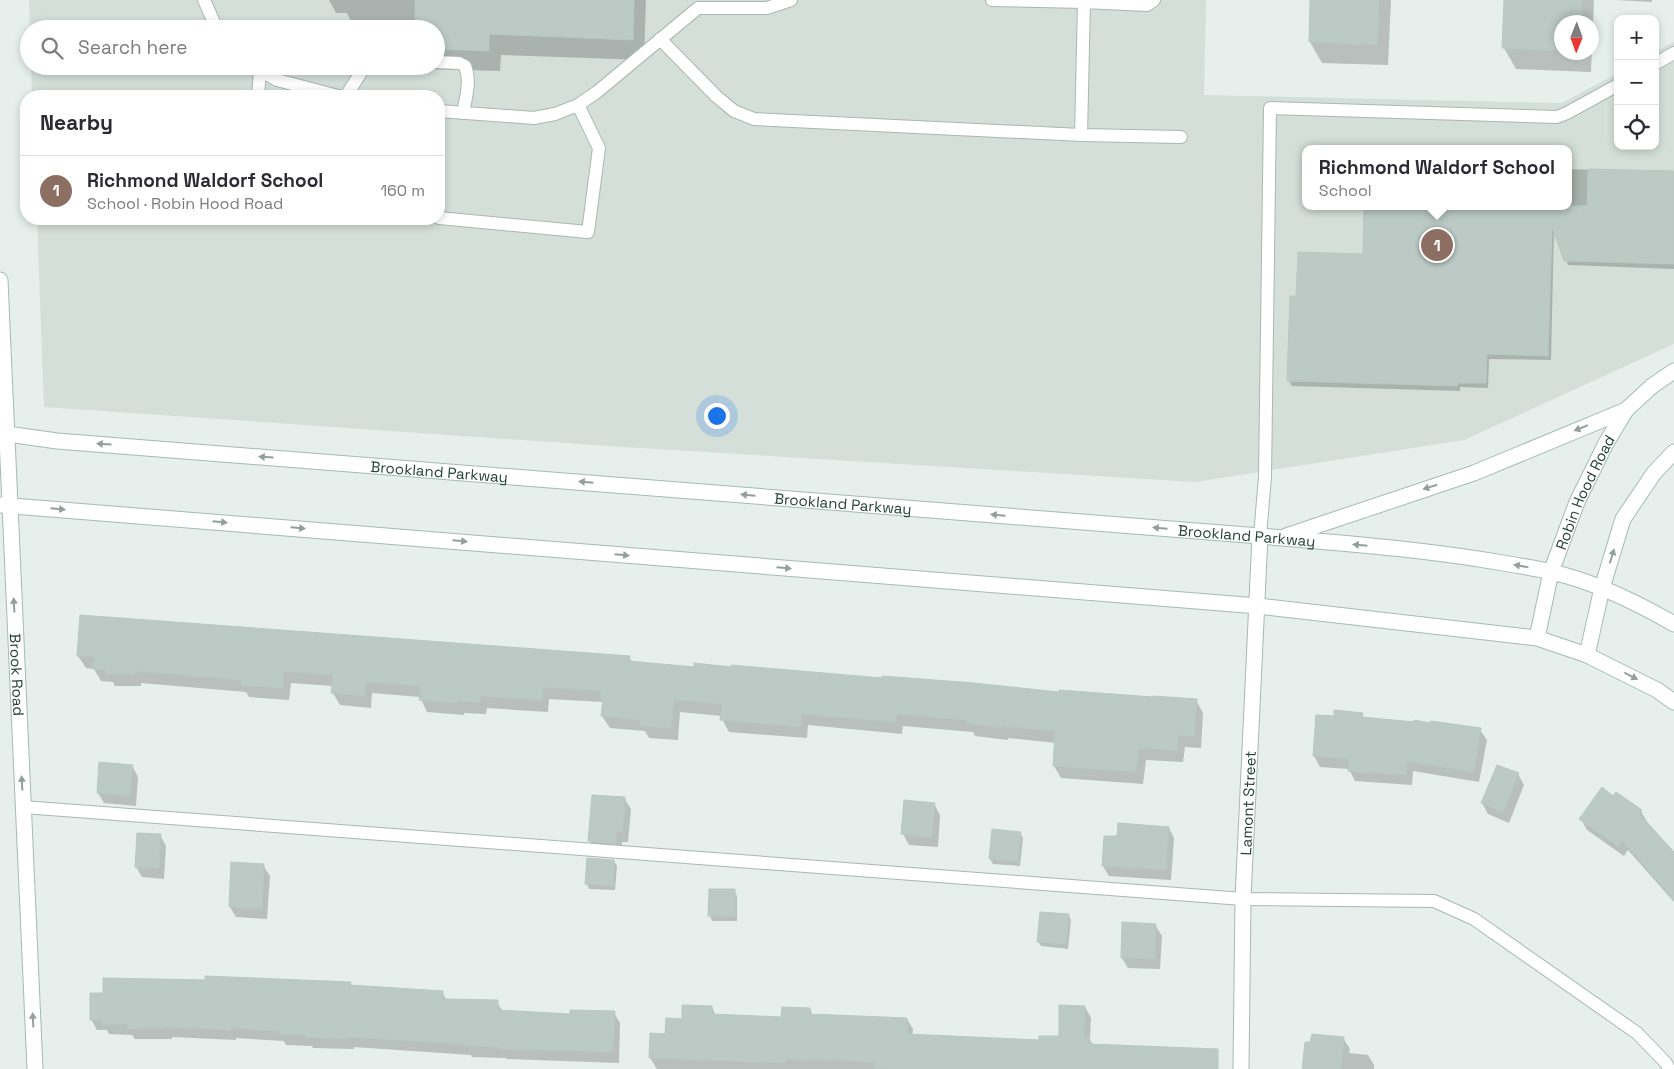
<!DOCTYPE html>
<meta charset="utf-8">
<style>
body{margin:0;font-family:"Space Grotesk",sans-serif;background:#f7f7f7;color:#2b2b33}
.controls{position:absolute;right:15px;top:15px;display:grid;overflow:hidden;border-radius:10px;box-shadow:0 2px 8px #0003}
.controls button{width:45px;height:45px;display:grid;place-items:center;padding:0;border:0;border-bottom:1px solid #e1e1e2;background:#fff;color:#2b2b33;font:25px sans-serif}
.compass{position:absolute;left:1554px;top:15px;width:45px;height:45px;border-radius:50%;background:#fff;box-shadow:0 2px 8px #0003;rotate:181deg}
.you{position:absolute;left:716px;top:415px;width:18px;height:18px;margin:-12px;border:4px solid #fff;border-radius:50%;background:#1a73e8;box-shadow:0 0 0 8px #1a73e833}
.badge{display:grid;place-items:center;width:32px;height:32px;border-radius:50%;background:#7c3aed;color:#fff;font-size:16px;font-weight:700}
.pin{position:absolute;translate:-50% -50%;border:2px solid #fff;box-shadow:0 1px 5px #0006}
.popup{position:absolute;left:1302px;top:145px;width:270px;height:65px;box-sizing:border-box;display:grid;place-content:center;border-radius:10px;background:#fff;filter:drop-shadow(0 1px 4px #0005);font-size:16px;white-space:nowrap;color:#7c7c81}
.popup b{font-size:19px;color:#2b2b33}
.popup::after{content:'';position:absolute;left:50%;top:100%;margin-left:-10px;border:10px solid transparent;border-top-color:#fff}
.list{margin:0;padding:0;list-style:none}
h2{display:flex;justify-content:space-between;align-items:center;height:65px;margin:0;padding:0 20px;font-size:21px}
h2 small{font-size:16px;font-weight:400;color:#7c7c81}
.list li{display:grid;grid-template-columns:32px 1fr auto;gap:15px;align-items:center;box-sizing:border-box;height:70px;padding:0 20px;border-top:1px solid #e1e1e2}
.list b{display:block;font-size:19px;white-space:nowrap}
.list p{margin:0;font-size:16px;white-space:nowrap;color:#7c7c81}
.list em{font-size:16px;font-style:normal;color:#7c7c81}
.icon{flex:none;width:28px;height:28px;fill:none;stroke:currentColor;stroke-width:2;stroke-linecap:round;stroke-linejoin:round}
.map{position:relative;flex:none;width:1674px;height:1069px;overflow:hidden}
.search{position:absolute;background:#fff;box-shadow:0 2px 8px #0003;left:20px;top:20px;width:425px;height:55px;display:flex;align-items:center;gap:12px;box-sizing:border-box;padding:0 18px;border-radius:28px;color:#7c7c81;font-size:19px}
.panel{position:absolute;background:#fff;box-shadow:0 2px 8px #0003;left:20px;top:90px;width:425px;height:135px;border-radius:20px}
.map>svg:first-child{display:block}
.built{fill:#d4dfda;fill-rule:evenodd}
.shadow{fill:#0003;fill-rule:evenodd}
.building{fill:#bbcac4;stroke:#b8c9c2}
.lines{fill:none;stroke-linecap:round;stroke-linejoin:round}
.lane-casing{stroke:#a8b8b2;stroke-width:14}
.street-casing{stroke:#a8b8b2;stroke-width:17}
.secondary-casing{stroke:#a4bbb3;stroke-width:17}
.lane{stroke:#fff;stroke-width:12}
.street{stroke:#fff;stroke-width:15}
.secondary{stroke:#fff;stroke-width:15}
.oneway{fill:#92a09c}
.labels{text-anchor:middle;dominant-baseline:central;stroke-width:4;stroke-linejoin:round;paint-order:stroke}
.street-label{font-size:15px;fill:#24423a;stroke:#f7fbf9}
</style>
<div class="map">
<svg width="1674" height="1069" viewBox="0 0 1674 1069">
<rect width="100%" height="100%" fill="#e6efeb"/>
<!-- built -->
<path class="built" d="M29,0H1206L1204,95L1562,103L1618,73V146H1655V52L1674,42V344L1464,440L1195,482L624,447L44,407L37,219H439V96H32L31,66H436V29H30ZM1306,149H1568V206H1306Z"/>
<!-- shadow -->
<path class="shadow" d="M329,0H646L644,60L501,55L500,71L427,69L425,66H436V29H355L347,13H336Z
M1312,0H1391L1388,65L1322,63L1310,42Z
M1505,0H1594L1591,72L1516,69L1504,48ZM1562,22H1592V52H1562Z
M1616,0H1652V2Z
M1568,169L1674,173V269L1568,265L1554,230L1551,360L1489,359L1488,388L1460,387V391L1292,386L1289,381L1298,297L1364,256L1568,206Z
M81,617L629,657L632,662L695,668L1060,694L1196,700L1203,713L1201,748L1185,747L1183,762L1146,760L1143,784L1061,778L1054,766L1056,743L1008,738V740L975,736L973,732L903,726L902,734L808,725L807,738L729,732L722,719V716L680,712L678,740L649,738L645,731L610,728L602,716L603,702L549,699L548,712L487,708L486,714L464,713V715L427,712L420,697L372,693L371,708L340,705L333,693V686L291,683L289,700L249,697L246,692L141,683V686H115L113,682L101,681L94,669L86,668L78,656Z
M1362,714L1364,718L1480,730L1487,740L1479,782L1413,771L1412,785L1355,781L1349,769L1320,767L1314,756L1318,716L1335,717Z
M132,766L138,777L136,806L104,803L98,793Z
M1518,774L1524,785L1509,823L1488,814L1482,803Z
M593,796L624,798L631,809L628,842H622L621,854L596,852L590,841Z
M1614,797L1641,811L1647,822L1646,823L1674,854V902L1628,850L1624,856L1587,830L1581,819Z
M905,801L934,804L940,815L938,847L909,845L903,834Z
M1169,828L1174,838L1171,880L1109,876L1103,866L1105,837L1118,838Z
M1020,833L1023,838L1020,866L993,864L990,859Z
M160,835L166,846L164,879L142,877L136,867Z
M614,861L617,866L615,890L589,889L587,884Z
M263,865L270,876L267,919L236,917L230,907Z
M734,891L737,896V921H712L710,916Z
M1068,915L1071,920L1068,949L1041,946L1038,941Z
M1155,925L1162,936L1160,969L1128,968L1122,958Z
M350,983L351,986L442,992L447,1001L497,1002L503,1012L571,1015L614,1013L620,1023L619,1063L507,1059L506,1058L472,1057L471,1055L354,1047V1049L313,1048L312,1046L286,1045L284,1041L236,1038V1040L172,1037V1039H135L132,1035L109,1034L107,1030H97L91,1019Z
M712,1007L716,1016L782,1019L810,1009L813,1016L907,1019L913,1029L912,1036L1040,1041L1060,1037L1085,1007L1091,1018L1090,1040L1093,1045L1195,1069H657L650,1058L666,1035L683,1020Z
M1343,1038L1350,1049L1349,1053L1368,1055L1374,1065V1069H1303Z"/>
<!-- building -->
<path class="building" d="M415,0H634L633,40L489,34V51L436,49V29H415Z
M1310,0H1379L1377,45L1309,42Z
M1504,0H1582L1581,22H1562V51L1502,48Z
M1588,169L1674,171V264L1564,261L1552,227L1548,356L1487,354L1486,383H1458L1457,386L1287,381L1290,296H1296L1298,252L1363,254L1364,206H1587Z
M80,615L630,656L629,661L694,667V663L731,667V665L882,678V676L974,683L1059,692V690L1153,697V696L1197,699L1194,736L1178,735L1177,750L1139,748L1136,772L1053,766L1055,731L1001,726V728L967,723V720L896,714V722L802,714L801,727L720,720L722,704L674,700L671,728L640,726L641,720L601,716L603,700H600L601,691L543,687L542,700L480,696V702L457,701V703L419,700L420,686L366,682L365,696L331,693L333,675L284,671L283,688L241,685V680L135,671V674H106V670L93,669L94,657L77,656Z
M1334,710L1363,713L1362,717L1414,722V720L1430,723L1431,721L1481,728L1474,772L1407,761L1406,775L1348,771L1349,759L1313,756L1316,715L1334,716Z
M99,762L133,765L130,796L97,793Z
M1497,765L1519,773L1503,813L1481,803Z
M1602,787L1613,796L1616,792L1642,810L1639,815L1644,819L1674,852V900L1622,840L1618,846L1579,819Z
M592,795L625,797L623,832H616V844L588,841Z
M904,800L935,803L932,837L901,834Z
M1118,823L1169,827L1166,870L1102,866L1104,836H1117Z
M992,829L1021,832L1018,862L989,859Z
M137,833L161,834L159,868L135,867Z
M587,858L614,860L613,886L585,884Z
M231,862L264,864L262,909L229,907Z
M709,889H735V917L708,916Z
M1040,912L1069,914L1066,944L1037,942Z
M1122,922L1156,924L1155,959L1121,958Z
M205,976L351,982L350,985L443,991V999L498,1000V1010L570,1014V1010L615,1011L613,1052L499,1049V1047L465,1046V1044L348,1037V1039L305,1037V1035L279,1034V1031L231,1028V1030L166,1027V1028L128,1029V1024H101L102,1020H90V993H103V978L205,980Z
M682,1005L712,1006V1014L781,1017L782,1007L810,1008V1014L907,1018V1034L1039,1040V1036H1059V1005L1085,1006L1084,1037H1089V1044L1218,1049V1069H889L874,1068L875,1062L809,1059V1060L786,1059V1063L649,1058L650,1033L665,1034L666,1018L682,1019Z
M1312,1034L1344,1037L1341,1069H1302L1305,1042H1310Z"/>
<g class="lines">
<!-- lane casing -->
<g class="lane-casing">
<path id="lane" d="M204,0L217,29
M992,0L1084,2V0
M660,39L716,96L734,111L754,119L1081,135L1084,2L1147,5L1154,0
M436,62L459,63L465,66C471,81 466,97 463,113
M1655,64L1674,53
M253,66L277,80L338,96
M258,96L260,71
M346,96L365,66
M439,111L534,118L555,114L578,105L597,92L698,8H767L791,0
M1081,135L1181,137
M439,218L588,232L599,148L578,105
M1260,536L1265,477L1270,108L1557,117L1567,113L1618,85
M23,807L1243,899L1434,901L1474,919L1637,1033L1666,1063L1669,1069"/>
</g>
<!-- street casing -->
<g class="street-casing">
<g id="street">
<path id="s1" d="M1241,1069L1243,899L1260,536"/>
</g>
</g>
<!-- secondary casing -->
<g class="secondary-casing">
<g id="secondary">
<path id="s2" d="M0,280L35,1069"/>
<path id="s3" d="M0,433L57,441L1260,536C1341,543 1423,549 1503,563C1519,566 1536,568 1552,572C1595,582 1636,602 1674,624"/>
<path d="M0,505L1258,606L1537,638L1587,655L1657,690L1674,702"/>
<path d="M1286,536L1474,473L1626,410"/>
<path id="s4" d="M1537,638L1551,572L1577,502L1606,443L1626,410L1652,386L1674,371"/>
<path d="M1587,655L1602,588L1623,519L1654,473L1674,452"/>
</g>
</g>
<!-- lane -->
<use href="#lane" class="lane"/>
<!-- street -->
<use href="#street" class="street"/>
<!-- secondary -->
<use href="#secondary" class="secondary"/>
</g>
<!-- one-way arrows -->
<defs><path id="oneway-solid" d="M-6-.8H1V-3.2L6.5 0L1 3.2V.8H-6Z" transform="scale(1.25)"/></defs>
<g class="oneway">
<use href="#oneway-solid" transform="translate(1581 428) rotate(158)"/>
<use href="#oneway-solid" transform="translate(104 444) rotate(-176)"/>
<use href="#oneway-solid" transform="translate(266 457) rotate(-176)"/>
<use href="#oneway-solid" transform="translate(586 482) rotate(-175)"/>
<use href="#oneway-solid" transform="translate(1430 487) rotate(162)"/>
<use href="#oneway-solid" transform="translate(748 495) rotate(-175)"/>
<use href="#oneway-solid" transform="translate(58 509) rotate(5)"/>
<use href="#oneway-solid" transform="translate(998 515) rotate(-175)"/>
<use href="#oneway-solid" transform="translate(220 522) rotate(5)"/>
<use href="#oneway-solid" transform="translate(298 528) rotate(5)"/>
<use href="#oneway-solid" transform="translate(1160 528) rotate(-175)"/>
<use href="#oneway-solid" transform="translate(460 541) rotate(5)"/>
<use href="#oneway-solid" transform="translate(1360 545) rotate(-175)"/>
<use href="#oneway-solid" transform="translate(622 555) rotate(5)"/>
<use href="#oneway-solid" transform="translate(1612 556) rotate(-73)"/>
<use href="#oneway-solid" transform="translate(1521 566) rotate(-170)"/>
<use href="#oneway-solid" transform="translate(784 568) rotate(5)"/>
<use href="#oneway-solid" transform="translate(14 605) rotate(-93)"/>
<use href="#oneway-solid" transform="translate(1631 676) rotate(27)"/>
<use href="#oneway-solid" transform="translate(22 783) rotate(-93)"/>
<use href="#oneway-solid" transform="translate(33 1020) rotate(-93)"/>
</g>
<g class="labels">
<!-- street labels -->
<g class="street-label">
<text stroke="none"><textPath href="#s3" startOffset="441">Brookland Parkway</textPath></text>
<text stroke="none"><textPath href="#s4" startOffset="154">Robin Hood Road</textPath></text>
<text stroke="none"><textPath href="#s3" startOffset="846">Brookland Parkway</textPath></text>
<text stroke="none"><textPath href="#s3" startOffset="1251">Brookland Parkway</textPath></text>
<text stroke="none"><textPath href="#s2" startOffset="395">Brook Road</textPath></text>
<text stroke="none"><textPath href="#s1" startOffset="266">Lamont Street</textPath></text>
</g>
</g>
</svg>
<div class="controls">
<button>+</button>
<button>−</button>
<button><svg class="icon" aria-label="locate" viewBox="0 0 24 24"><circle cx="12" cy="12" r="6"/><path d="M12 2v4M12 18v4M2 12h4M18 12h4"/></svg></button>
</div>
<svg class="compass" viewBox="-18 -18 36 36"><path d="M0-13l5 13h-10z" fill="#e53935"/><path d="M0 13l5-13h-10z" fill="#7c7c81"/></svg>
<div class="you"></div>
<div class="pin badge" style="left:1437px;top:245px;background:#8d6e63">1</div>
<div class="popup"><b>Richmond Waldorf School</b>School</div>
<div class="search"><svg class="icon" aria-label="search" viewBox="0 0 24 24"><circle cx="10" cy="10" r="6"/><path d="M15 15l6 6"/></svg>Search here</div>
<section class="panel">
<h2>Nearby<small></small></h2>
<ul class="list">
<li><span class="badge" style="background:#8d6e63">1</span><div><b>Richmond Waldorf School</b><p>School · Robin Hood Road</p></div><em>160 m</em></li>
</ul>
</section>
</div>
